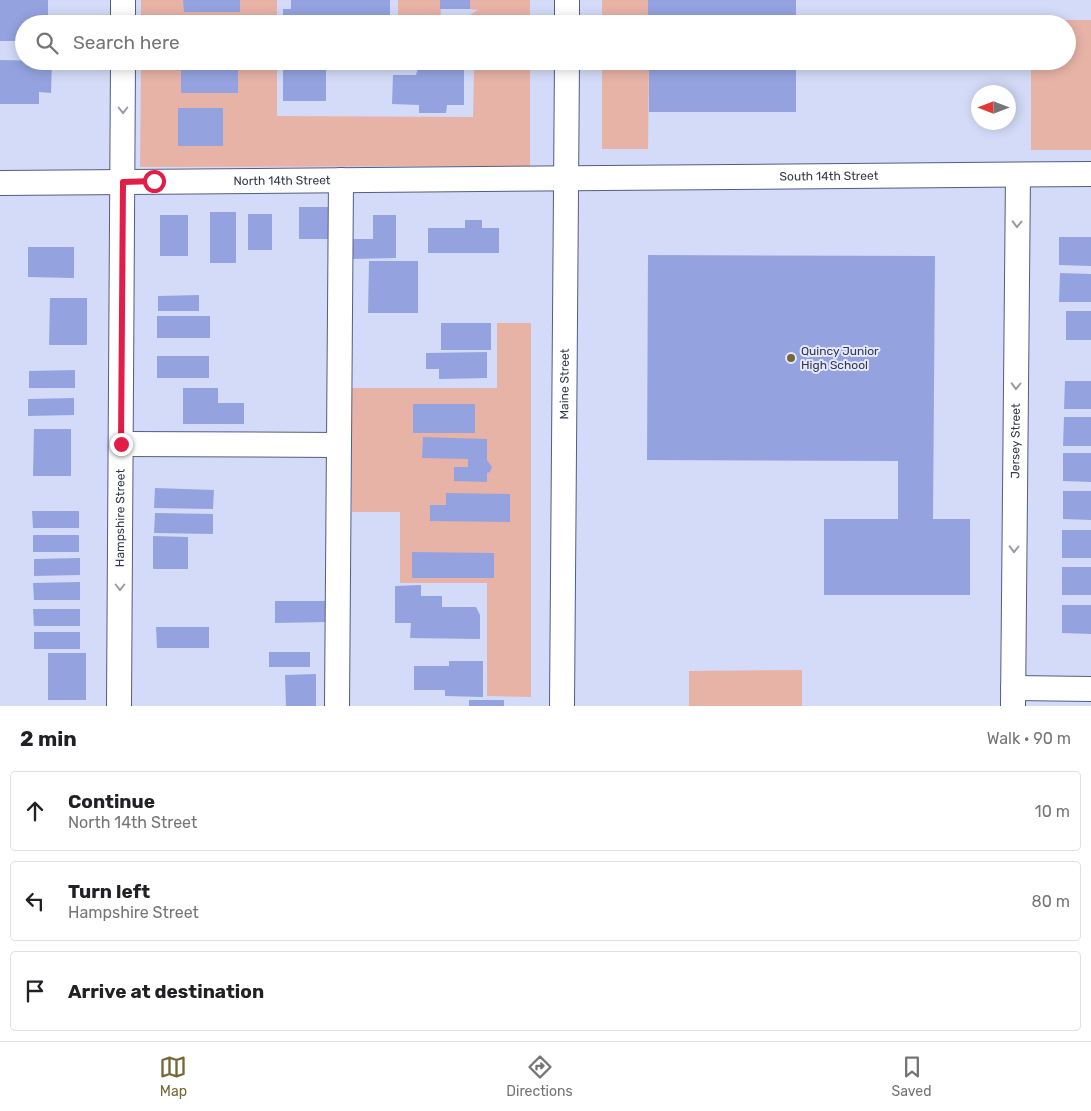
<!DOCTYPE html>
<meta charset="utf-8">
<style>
body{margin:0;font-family:Rubik,sans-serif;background:#f6f6f6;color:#202124}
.compass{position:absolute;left:971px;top:85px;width:45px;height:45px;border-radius:50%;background:#fff;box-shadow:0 2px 12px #0003;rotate:270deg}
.stop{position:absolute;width:15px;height:15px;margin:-11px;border:4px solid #e11d48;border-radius:50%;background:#fff}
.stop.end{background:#e11d48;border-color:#fff;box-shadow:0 1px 5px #0008}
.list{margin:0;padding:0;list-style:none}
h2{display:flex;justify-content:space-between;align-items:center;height:65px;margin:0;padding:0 20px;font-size:21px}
h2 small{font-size:16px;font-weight:400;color:#757577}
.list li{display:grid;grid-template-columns:32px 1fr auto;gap:15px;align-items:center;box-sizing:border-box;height:80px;margin:0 10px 10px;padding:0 10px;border:1px solid #e0e0e0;border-radius:5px}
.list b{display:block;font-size:19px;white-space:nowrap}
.list p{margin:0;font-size:16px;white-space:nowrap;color:#757577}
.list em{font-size:16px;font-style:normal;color:#757577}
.icon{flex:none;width:28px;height:28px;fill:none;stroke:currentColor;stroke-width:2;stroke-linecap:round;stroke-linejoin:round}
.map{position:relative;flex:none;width:1091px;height:706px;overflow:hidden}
.search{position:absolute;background:#fff;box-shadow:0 2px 12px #0003;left:15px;right:15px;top:15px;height:55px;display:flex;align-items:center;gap:12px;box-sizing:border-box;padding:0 18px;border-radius:28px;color:#757577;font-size:19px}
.sheet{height:335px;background:#fff}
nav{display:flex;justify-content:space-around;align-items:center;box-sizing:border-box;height:70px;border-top:1px solid #e0e0e0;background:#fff;font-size:14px;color:#757577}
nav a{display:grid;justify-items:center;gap:2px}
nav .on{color:#766735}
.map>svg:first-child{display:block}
.green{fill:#e8b3a7}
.building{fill:#94a3e0}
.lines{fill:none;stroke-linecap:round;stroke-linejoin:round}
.minor-casing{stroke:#535d86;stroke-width:26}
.minor{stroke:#fff;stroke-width:24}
.oneway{stroke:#999ca5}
.route{stroke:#e11d48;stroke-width:6}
.poi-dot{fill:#766735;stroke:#e3e8fc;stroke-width:2}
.labels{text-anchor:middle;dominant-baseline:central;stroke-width:4;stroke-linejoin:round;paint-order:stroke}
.street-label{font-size:12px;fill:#33384b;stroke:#e3e8fc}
.poi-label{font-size:12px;fill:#33384b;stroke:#e3e8fc;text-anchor:start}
</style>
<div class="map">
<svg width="1091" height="706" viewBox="0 0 1091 706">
<rect width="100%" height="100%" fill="#d3dbf8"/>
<!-- green -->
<path class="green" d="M141,0H277V24H141Z
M398,0H440L441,16H468L478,10L470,9V0H530V24H398Z
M602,0H648V16L634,24H602Z
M1031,20H1091V150H1031V61H1067V24H1031Z
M141,61H277V116L473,117L474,69L530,68V166L140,167Z
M602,61H649L648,149H602Z
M497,323H531V697L487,696V583H400V512H352V388H497Z
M802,670V706H689V671Z"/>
<!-- building -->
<path class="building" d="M0,0H48V24H24V41H0Z
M183,0H240V12H184Z
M291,0H390V19H374V24H283V9H291Z
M440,0H470V9H440Z
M648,0H796V24H634V16H648Z
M181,22H238V24H181Z
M0,60L52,61L51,93L39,92V104H0Z
M283,61H326V101H283Z
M444,61H464V105H447L446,113H419V105L392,104L393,75H416L418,68L423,64L444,67Z
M649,61H796V112H649Z
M181,62H238V93H181Z
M178,108H223V146H178Z
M299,207H330V239H299Z
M210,212H236V263H210Z
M248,214H272V250H248Z
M160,215H188V256H160Z
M373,215H396V258L351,259V239H373Z
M465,220H482V228H499V253H428V228H465Z
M1059,237H1091V266L1059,265Z
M28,247H74V278L28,277Z
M648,255L935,256L933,519H970V595H824V519H898V461L647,460Z
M369,261H418V313H368Z
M1060,273L1091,274V302H1059Z
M199,295V311H158V296Z
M50,298H87V345H49Z
M1066,311H1091V340H1066Z
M157,316H210V338H157Z
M441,323H491V350H441Z
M487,352V378L439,379V369H426V353Z
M157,356H209V378H157Z
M75,370V388H29V371Z
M1065,381H1091V409H1064Z
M183,388H218V403H244V424H183Z
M74,398V415L28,416V399Z
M413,404H475V433H413Z
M1064,417H1091V446H1063Z
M34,429H71V476H33Z
M423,437L487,439V460L492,467L490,472L487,473V482L454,481V467H468V459L422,458Z
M1063,453H1091V482L1063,481Z
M155,488L214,490L213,509L154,508Z
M1063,491H1091V520L1063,519Z
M446,493L510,494V522L430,521V505H446Z
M32,511H79V528H33Z
M155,513L213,514V534L154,533Z
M1062,530H1091V558H1062Z
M33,535H79V552H33Z
M153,536L188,537V569H153Z
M412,552L494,553V578H412Z
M80,558V575L34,576V559Z
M1062,567H1091V595H1062Z
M80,582V600H34L33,583Z
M421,585V596H442V607H476L480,615V639L410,638L411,623H395V586Z
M275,601H327V622L275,623Z
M1062,605H1091V634L1062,633Z
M33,609H80V626H34Z
M156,627H209V648H157Z
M34,632H80V649H34Z
M269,652H310V667H269Z
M48,653H86V700H48Z
M449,661H483V697L445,696V690H414V666H449Z
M316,674V706H286L285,675Z
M469,700H504V706H469Z"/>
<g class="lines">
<!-- minor casing -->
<g class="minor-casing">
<g id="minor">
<path d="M123,0V24"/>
<path d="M567,24V0"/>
<path id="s1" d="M0,183L1091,174"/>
<path d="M121,444L339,445"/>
<path d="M1013,688L1091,689"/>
<path id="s2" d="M119,706L123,61"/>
<path d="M337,706L341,180"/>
<path id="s3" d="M562,706L567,61"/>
<path id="s4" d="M1013,706L1018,175"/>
</g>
</g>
<!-- minor -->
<use href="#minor" class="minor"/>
</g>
<!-- one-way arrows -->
<defs><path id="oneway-chevron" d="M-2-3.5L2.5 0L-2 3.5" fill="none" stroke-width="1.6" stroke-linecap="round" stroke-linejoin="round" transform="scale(1.25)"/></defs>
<g class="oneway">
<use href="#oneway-chevron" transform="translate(123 110) rotate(90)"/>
<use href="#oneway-chevron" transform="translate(1017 224) rotate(91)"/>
<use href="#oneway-chevron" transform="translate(1016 386) rotate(91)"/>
<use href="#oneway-chevron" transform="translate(1014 549) rotate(91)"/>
<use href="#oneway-chevron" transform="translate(120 587) rotate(90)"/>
</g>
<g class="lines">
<!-- route -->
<path class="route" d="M121,444L123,182L154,181"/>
</g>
<!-- markers -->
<circle class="poi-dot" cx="791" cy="358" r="5"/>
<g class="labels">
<!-- street labels -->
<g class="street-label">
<text stroke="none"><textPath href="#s1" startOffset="829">South 14th Street</textPath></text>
<text stroke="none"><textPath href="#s1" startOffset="282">North 14th Street</textPath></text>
<text stroke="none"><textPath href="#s3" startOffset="322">Maine Street</textPath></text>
<text stroke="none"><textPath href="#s4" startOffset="265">Jersey Street</textPath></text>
<text stroke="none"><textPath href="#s2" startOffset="188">Hampshire Street</textPath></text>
</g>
<!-- poi labels -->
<g class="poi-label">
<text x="801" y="351">Quincy Junior<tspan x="801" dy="14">High School</tspan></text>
</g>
</g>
</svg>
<svg class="compass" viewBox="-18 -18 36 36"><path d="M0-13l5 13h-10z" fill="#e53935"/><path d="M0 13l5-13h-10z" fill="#757577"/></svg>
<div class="stop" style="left:154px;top:181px"></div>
<div class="stop end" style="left:121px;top:444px"></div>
<div class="search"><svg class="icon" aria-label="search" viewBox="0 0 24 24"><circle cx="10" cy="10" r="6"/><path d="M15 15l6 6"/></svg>Search here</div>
</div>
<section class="sheet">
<h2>2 min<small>Walk · 90 m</small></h2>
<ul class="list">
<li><svg class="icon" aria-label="ahead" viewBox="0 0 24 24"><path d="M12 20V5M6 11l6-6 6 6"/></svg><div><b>Continue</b><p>North 14th Street</p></div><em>10 m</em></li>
<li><svg class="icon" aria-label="left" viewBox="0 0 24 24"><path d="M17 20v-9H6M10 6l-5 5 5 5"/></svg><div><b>Turn left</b><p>Hampshire Street</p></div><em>80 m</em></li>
<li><svg class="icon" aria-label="arrive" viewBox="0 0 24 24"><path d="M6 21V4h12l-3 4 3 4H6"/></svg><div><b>Arrive at destination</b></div></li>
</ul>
</section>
<nav>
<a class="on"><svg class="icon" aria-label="map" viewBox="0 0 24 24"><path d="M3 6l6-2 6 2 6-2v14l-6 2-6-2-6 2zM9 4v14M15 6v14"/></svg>Map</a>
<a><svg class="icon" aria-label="directions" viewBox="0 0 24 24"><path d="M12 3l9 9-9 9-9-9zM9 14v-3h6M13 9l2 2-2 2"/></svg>Directions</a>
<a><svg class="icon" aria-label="saved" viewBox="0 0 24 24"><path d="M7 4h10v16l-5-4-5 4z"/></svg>Saved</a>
</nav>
